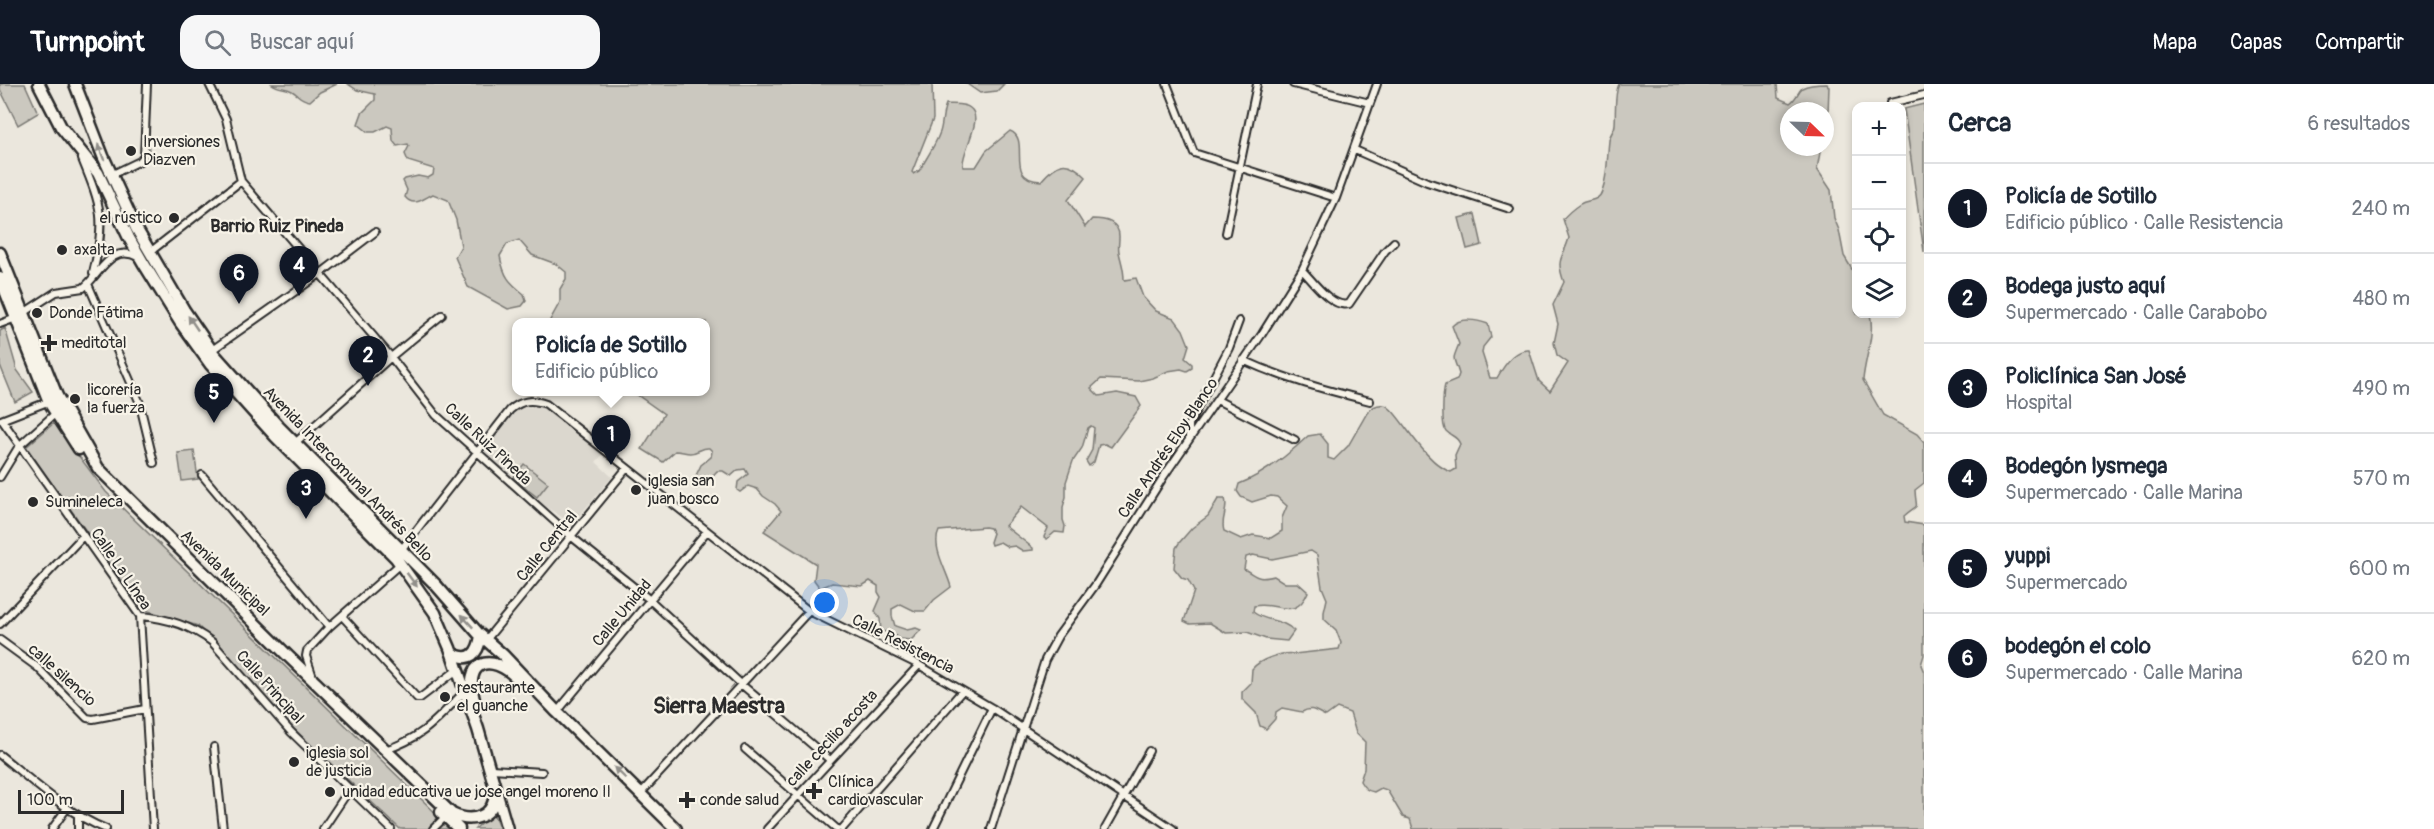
<!DOCTYPE html>
<html lang="es">
<meta charset="utf-8">
<style>
body{margin:0;font-family:Pangolin,sans-serif;background:#f6f6f7;color:#1f2937}
.controls{position:absolute;right:18px;top:18px;display:grid;overflow:hidden;border-radius:12px;box-shadow:0 3px 9px #0003}
.controls button{width:54px;height:54px;display:grid;place-items:center;padding:0;border:0;border-bottom:2px solid #e0e1e3;background:#fff;color:#1f2937;font:30px sans-serif}
.compass{position:absolute;left:1780px;top:18px;width:54px;height:54px;border-radius:50%;background:#fff;box-shadow:0 3px 9px #0003;rotate:113deg}
.scale{position:absolute;left:18px;bottom:15px;width:106px;box-sizing:border-box;padding-left:6px;border:3px solid #2b2b2b;border-top:0;font-size:16px;line-height:21px;white-space:nowrap;color:#2b2b2b;-webkit-text-stroke:4px #f7f3e8;paint-order:stroke}
.you{position:absolute;left:825px;top:519px;width:21px;height:21px;margin:-15px;border:4px solid #fff;border-radius:50%;background:#1a73e8;box-shadow:0 0 0 9px #1a73e833}
.badge{display:grid;place-items:center;width:39px;height:39px;border-radius:50%;background:#111827;color:#fff;font-size:20px;font-weight:700}
.pin{position:absolute;translate:-50% -50px;filter:drop-shadow(0 2px 3px #0008)}
.pin::after{content:'';position:absolute;top:32px;width:21px;height:18px;background:inherit;clip-path:polygon(0 0,100% 0,50% 100%)}
.popup{position:absolute;left:512px;top:234px;width:198px;height:78px;box-sizing:border-box;display:grid;place-content:center;border-radius:12px;background:#fff;filter:drop-shadow(0 2px 4px #0005);font-size:20px;white-space:nowrap;color:#747a83}
.popup b{font-size:22px;color:#1f2937}
.popup::after{content:'';position:absolute;left:50%;top:100%;margin-left:-12px;border:12px solid transparent;border-top-color:#fff}
.list{margin:0;padding:0;list-style:none}
h2{display:flex;justify-content:space-between;align-items:center;height:78px;margin:0;padding:0 24px;font-size:26px}
h2 small{font-size:20px;font-weight:400;color:#747a83}
.list li{display:grid;grid-template-columns:39px 1fr auto;gap:18px;align-items:center;box-sizing:border-box;height:90px;padding:0 24px;border-top:2px solid #e0e1e3}
.list b{display:block;font-size:22px;white-space:nowrap}
.list p{margin:0;font-size:20px;white-space:nowrap;color:#747a83}
.list em{font-size:20px;font-style:normal;color:#747a83}
.icon{flex:none;width:33px;height:33px;fill:none;stroke:currentColor;stroke-width:2;stroke-linecap:round;stroke-linejoin:round}
.map{position:relative;flex:none;width:1924px;height:745px;overflow:hidden}
header{display:flex;align-items:center;gap:36px;box-sizing:border-box;height:84px;padding:0 30px;background:#111827;color:#fff}
header strong{font-size:28px}
nav{display:flex;gap:33px;margin-inline-start:auto;font-size:21px}
.search{width:420px;height:54px;background:#f6f6f7;display:flex;align-items:center;gap:15px;box-sizing:border-box;padding:0 21px;border-radius:18px;color:#747a83;font-size:22px}
main{display:flex}
aside{flex:1;background:#fff}
.map>svg:first-child{display:block}
.built{fill:#dbd7ce}
.green{fill:#cbc8bf;stroke:#7b7a75;stroke-width:1.5}
.lines{fill:none;stroke-linecap:round;stroke-linejoin:round}
.minor-casing{stroke:#2b2b2b;stroke-width:10}
.trunk-casing{stroke:#2b2b2b;stroke-width:15}
.minor{stroke:#f7f3e8;stroke-width:6}
.trunk{stroke:#f7f3e8;stroke-width:10}
.oneway{fill:#918f8a}
.poi-dot{fill:#2b2b2b;stroke:#f7f3e8;stroke-width:2}
.labels{text-anchor:middle;dominant-baseline:central;stroke-width:4.5;stroke-linejoin:round;paint-order:stroke}
.poi-label{font-size:16px;fill:#2b2b2b;stroke:#f7f3e8;text-anchor:start}
.street-label{font-size:16px;fill:#2b2b2b;stroke:#f7f3e8}
.neighbourhood-label{font-size:18px;font-weight:bold;fill:#2b2b2b;stroke:#f7f3e8}
.district-label{font-size:22px;font-weight:bold;fill:#2b2b2b;stroke:#f7f3e8}
</style>
<header>
<strong>Turnpoint</strong>
<div class="search"><svg class="icon" aria-label="search" viewBox="0 0 24 24"><circle cx="10" cy="10" r="6"/><path d="M15 15l6 6"/></svg>Buscar aquí</div>
<nav><a>Mapa</a><a>Capas</a><a>Compartir</a></nav>
</header>
<main>
<div class="map">
<svg width="1924" height="745" viewBox="0 0 1924 745">
<rect width="100%" height="100%" fill="#ebe7dd"/>
<filter id="ink" filterUnits="userSpaceOnUse"><feTurbulence type="fractalNoise" baseFrequency=".0167" numOctaves="2"/><feDisplacementMap in="SourceGraphic" scale="12" xChannelSelector="R" yChannelSelector="G"/><feConvolveMatrix kernelMatrix="1 2 1 2 8 2 1 2 1" color-interpolation-filters="sRGB"/></filter>
<g filter="url(#ink)">
<!-- built -->
<path class="built" d="M543,322L603,370L596,378L612,393L572,440L524,408L481,365L518,324Z"/>
<!-- green -->
<path class="green" d="M0,0H25L38,29L18,41L0,5Z
M272,0H337L320,8L310,17C300,16 299,11 292,7C285,3 279,5 272,0Z
M348,0H932L933,35L912,88L914,90L919,87C926,75 935,62 940,48C943,39 942,30 946,20C952,21 964,19 970,24C985,35 960,69 963,83H976L986,67L1010,47C1032,55 1003,96 1041,97C1057,78 1067,74 1086,93L1068,116L1085,143L1092,135C1104,135 1120,137 1119,154C1119,159 1118,162 1119,168C1121,178 1124,184 1124,196L1136,194L1143,213L1156,227L1174,234L1183,246L1189,261L1185,274L1192,280V284L1187,287L1181,285L1168,287L1153,294L1139,297L1101,295L1091,304L1099,312L1117,309L1136,313L1141,322L1111,363L1105,360L1099,361L1094,378L1089,382L1086,377L1092,366L1094,344L1091,342L1088,344L1082,364L1073,377L1066,398V413L1063,423V436L1065,442L1064,449L1055,448L1047,455L1044,453L1048,444L1021,423L1005,442L1033,464V466L1023,467L1015,462L1008,463L1000,458L991,461L990,458L993,449L990,444L985,443L939,447C931,463 947,487 951,503L934,516L925,527H915L901,520L892,525V532L895,542L907,546L916,544L921,546L911,556L899,555L890,547L881,548L880,535L875,527L881,513L878,508V502L870,497L862,502L832,499L820,504L814,496L816,480L764,447L781,427L775,420L763,412L757,405L748,402L740,408L737,406L738,398L748,390L745,385L738,386L731,392L723,387H717L703,402L696,405L691,402L701,381L711,373L712,367L709,364C702,363 698,369 690,369C685,369 681,367 675,367L663,378L642,365L664,330L633,308H706V238H549L560,218V205L566,195V188L556,180L532,171L519,156L507,160L500,172C504,193 509,198 524,210L526,217L522,222L508,225L468,203L455,173L461,162L456,136L448,116L433,110C424,114 414,124 405,113L407,106L403,97L405,95L418,92L428,94L433,91L434,85L408,77L405,70L409,62L408,60L397,62L393,57L392,44L387,42L375,48H368L358,40L362,29L375,16V10L357,6Z
M967,0H1004L997,7L980,9Z
M1619,0H1777L1778,14L1790,19C1796,15 1798,8 1802,4C1809,0 1820,0 1827,0L1829,3L1828,29L1825,38V27H1789V63H1821L1817,85L1831,106L1834,134L1839,146L1844,172L1856,192V230H1870C1875,252 1865,273 1863,296L1883,331L1917,350L1924,358V399L1915,406C1916,429 1921,417 1904,432L1905,438L1924,441V571L1921,581L1924,588V745H1413L1410,735L1403,733L1387,706L1381,704L1374,708C1367,707 1364,704 1360,697L1364,685L1365,658L1356,649L1350,629L1337,624L1326,632C1316,628 1312,622 1302,628L1282,624L1276,628L1275,635L1266,645L1260,642L1256,629L1242,615V608L1251,599L1252,585C1260,575 1282,568 1294,570L1339,565L1341,559L1336,546L1324,535V528L1327,515L1322,503L1317,471L1311,467L1272,475L1253,471L1246,473L1244,485C1258,493 1257,496 1274,492L1285,499H1298L1308,508C1295,538 1278,517 1254,522L1253,528C1265,538 1284,535 1294,547L1287,557L1266,555L1247,548L1226,549L1210,539L1190,540L1184,537L1194,507L1188,496L1182,494L1174,484L1176,464L1179,459L1192,444L1208,432L1218,415H1225C1229,425 1220,435 1224,447L1241,455L1253,451L1271,454L1282,447V434L1287,422L1277,413L1271,412L1252,418L1241,413L1237,407L1239,400C1265,390 1288,371 1308,352L1320,350L1328,360V374L1334,376L1348,362L1367,329C1371,324 1377,320 1384,321C1396,322 1423,379 1451,388L1456,385L1455,371L1460,360C1457,352 1452,353 1446,347C1441,342 1443,307 1445,301L1457,296L1459,290C1454,272 1451,279 1459,260L1452,242C1460,233 1477,236 1488,240L1491,253L1483,263L1482,269L1490,294H1497C1503,283 1515,265 1529,266L1539,297L1550,307L1568,279L1557,271L1554,259L1558,240L1553,221L1564,198C1555,174 1563,175 1569,154L1563,135C1567,130 1574,124 1580,120C1588,115 1599,118 1602,107C1608,91 1607,73 1609,57C1609,50 1615,47 1615,40C1616,28 1614,10 1619,0Z
M1924,20V168L1904,25Z
M1475,130L1482,161L1467,165L1459,134Z
M5,244L17,286L33,308L15,318L0,281V247Z
M54,339L106,408L452,745H400L290,641L198,542L142,525L26,363Z
M194,367L198,395L182,397L178,369Z
M524,380L548,399L537,413L513,394Z
M493,729L500,745H475Z"/>
<g class="lines">
<!-- minor casing -->
<g class="minor-casing">
<path id="minor" d="M209,0L226,35L241,97L391,273L436,331L572,453L650,516L741,600L830,676
M1167,0L1194,69L1336,114
M1293,0L1370,19
M1890,19L1924,11
M1355,66L1427,98L1510,125
M82,75C102,124 106,136 93,189
M111,91L140,77L144,72L147,0
M1226,149L1257,0
M150,168L241,97
M1302,186C1313,197 1332,225 1349,220L1385,167L1394,158
M88,200L139,317L154,379
M0,240L16,234L56,208L83,204C100,191 110,159 138,173
M212,266L320,190L375,148
M1243,276C1284,295 1326,306 1370,317
M1217,316L1295,356
M1,336L50,317
M2,336L140,532L153,745
M1189,355V340L1229,264L1239,237
M295,359L391,273L442,231
M202,391L329,543
M0,393L19,362L56,329
M401,466L510,326C522,316 531,315 546,320L809,527L919,581L992,624L1173,745
M140,532C167,534 190,541 212,558L291,648L391,745
M342,532L417,614H420L457,586
M0,540L83,452
M0,556L37,583L87,634L93,635L145,625
M486,556L627,384
M313,593L306,572L307,567L329,543L400,480
M557,628L707,447
M214,663L223,745
M745,665L837,745
M385,666C423,654 437,635 464,608
M0,671C34,698 66,729 106,745
M491,685L542,688
M641,709L809,527
M52,745L67,724
M78,745V732
M323,745L349,706
M433,745L446,732
M767,745L919,581
M842,745L962,607
M933,745L992,624
M991,745L1045,576L1058,552L1096,500L1164,392L1262,250L1302,186L1336,114L1377,0
M1105,745L1149,667"/>
</g>
<!-- trunk casing -->
<g class="trunk-casing">
<path id="trunk" d="M39,0L61,43L98,89L129,154L144,180L180,238L211,281L275,352L396,474L435,529L450,564L478,645L507,745
M75,0L103,72L136,144L184,226L214,270L279,343L436,501L478,549L503,571L557,628L676,745
M0,169L57,312L98,384L288,572L452,730C472,740 495,733 495,708
M0,194L49,318L79,365
M452,569C470,579 478,570 481,552
M475,619C462,577 490,567 518,595
M441,728L459,745"/>
</g>
<!-- minor -->
<use href="#minor" class="minor"/>
<!-- trunk -->
<use href="#trunk" class="trunk"/>
</g>
<!-- one-way arrows -->
<defs><path id="oneway-solid" d="M-6-.8H1V-3.2L6.5 0L1 3.2V.8H-6Z" transform="scale(1.5)"/></defs>
<g class="oneway">
<use href="#oneway-solid" transform="translate(101 68) rotate(-111)"/>
<use href="#oneway-solid" transform="translate(193 239) rotate(-124)"/>
<use href="#oneway-solid" transform="translate(412 496) rotate(53)"/>
<use href="#oneway-solid" transform="translate(467 537) rotate(-133)"/>
<use href="#oneway-solid" transform="translate(620 689) rotate(-136)"/>
</g>
</g>
<!-- markers -->
<g class="poi-dot">
<circle cx="131" cy="67" r="6"/>
<circle cx="174" cy="134" r="6"/>
<circle cx="62" cy="166" r="6"/>
<circle cx="37" cy="229" r="6"/>
<path d="M46 250h6v6h6v6h-6v6h-6v-6h-6v-6h6z"/>
<circle cx="75" cy="315" r="6"/>
<circle cx="636" cy="406" r="6"/>
<circle cx="33" cy="418" r="6"/>
<circle cx="445" cy="613" r="6"/>
<circle cx="294" cy="678" r="6"/>
<path d="M811 698h6v6h6v6h-6v6h-6v-6h-6v-6h6z"/>
<circle cx="330" cy="708" r="6"/>
<path d="M684 707h6v6h6v6h-6v6h-6v-6h-6v-6h6z"/>
</g>
<g class="labels">
<!-- poi labels -->
<g class="poi-label">
<text x="143" y="58">Inversiones<tspan x="143" dy="18">Diazven</tspan></text>
<text x="162" y="134" text-anchor="end">el rústico</text>
<text x="74" y="166">axalta</text>
<text x="49" y="229">Donde Fátima</text>
<text x="61" y="259">meditotal</text>
<text x="87" y="306">licorería<tspan x="87" dy="18">la fuerza</tspan></text>
<text x="648" y="397">iglesia san<tspan x="648" dy="18">juan bosco</tspan></text>
<text x="45" y="418">Sumineleca</text>
<text x="457" y="604">restaurante<tspan x="457" dy="18">el guanche</tspan></text>
<text x="306" y="669">iglesia sol<tspan x="306" dy="18">de justicia</tspan></text>
<text x="828" y="698">Clínica<tspan x="828" dy="18">cardiovascular</tspan></text>
<text x="342" y="708">unidad educativa ue jose angel moreno II</text>
<text x="700" y="716">conde salud</text>
</g>
<!-- street labels -->
<g class="street-label">
<text transform="translate(488 360) rotate(43)">Calle Ruiz Pineda</text>
<text transform="translate(1168 364) rotate(-56)">Calle Andrés Eloy Blanco</text>
<text transform="translate(348 390) rotate(46)">Avenida Intercomunal Andrés Bello</text>
<text transform="translate(547 462) rotate(-51)">Calle Central</text>
<text transform="translate(121 485) rotate(56)">Calle La Línea</text>
<text transform="translate(225 489) rotate(44)">Avenida Municipal</text>
<text transform="translate(622 529) rotate(-50)">Calle Unidad</text>
<text transform="translate(903 560) rotate(27)">Calle Resistencia</text>
<text transform="translate(62 591) rotate(42)">calle silencio</text>
<text transform="translate(270 603) rotate(48)">Calle Principal</text>
<text transform="translate(832 654) rotate(-47)">calle cecilio acosta</text>
</g>
<!-- neighbourhood labels -->
<g class="neighbourhood-label">
<text x="277" y="142">Barrio Ruiz Pineda</text>
</g>
<!-- district labels -->
<g class="district-label">
<text x="719" y="622">Sierra Maestra</text>
</g>
</g>
</svg>
<div class="controls">
<button>+</button>
<button>−</button>
<button><svg class="icon" aria-label="locate" viewBox="0 0 24 24"><circle cx="12" cy="12" r="6"/><path d="M12 2v4M12 18v4M2 12h4M18 12h4"/></svg></button>
<button><svg class="icon" aria-label="layers" viewBox="0 0 24 24"><path d="M12 4l9 5-9 5-9-5zM3 14l9 5 9-5"/></svg></button>
</div>
<svg class="compass" viewBox="-18 -18 36 36"><path d="M0-13l5 13h-10z" fill="#e53935"/><path d="M0 13l5-13h-10z" fill="#747a83"/></svg>
<div class="scale">100 m</div>
<div class="you"></div>
<div class="pin badge" style="left:611px;top:381px">1</div>
<div class="popup"><b>Policía de Sotillo</b>Edificio público</div>
<div class="pin badge" style="left:368px;top:302px">2</div>
<div class="pin badge" style="left:306px;top:435px">3</div>
<div class="pin badge" style="left:299px;top:212px">4</div>
<div class="pin badge" style="left:214px;top:339px">5</div>
<div class="pin badge" style="left:239px;top:220px">6</div>
</div>
<aside>
<h2>Cerca<small>6 resultados</small></h2>
<ul class="list">
<li><span class="badge">1</span><div><b>Policía de Sotillo</b><p>Edificio público · Calle Resistencia</p></div><em>240 m</em></li>
<li><span class="badge">2</span><div><b>Bodega justo aquí</b><p>Supermercado · Calle Carabobo</p></div><em>480 m</em></li>
<li><span class="badge">3</span><div><b>Policlínica San José</b><p>Hospital</p></div><em>490 m</em></li>
<li><span class="badge">4</span><div><b>Bodegón lysmega</b><p>Supermercado · Calle Marina</p></div><em>570 m</em></li>
<li><span class="badge">5</span><div><b>yuppi</b><p>Supermercado</p></div><em>600 m</em></li>
<li><span class="badge">6</span><div><b>bodegón el colo</b><p>Supermercado · Calle Marina</p></div><em>620 m</em></li>
</ul>
</aside>
</main>
